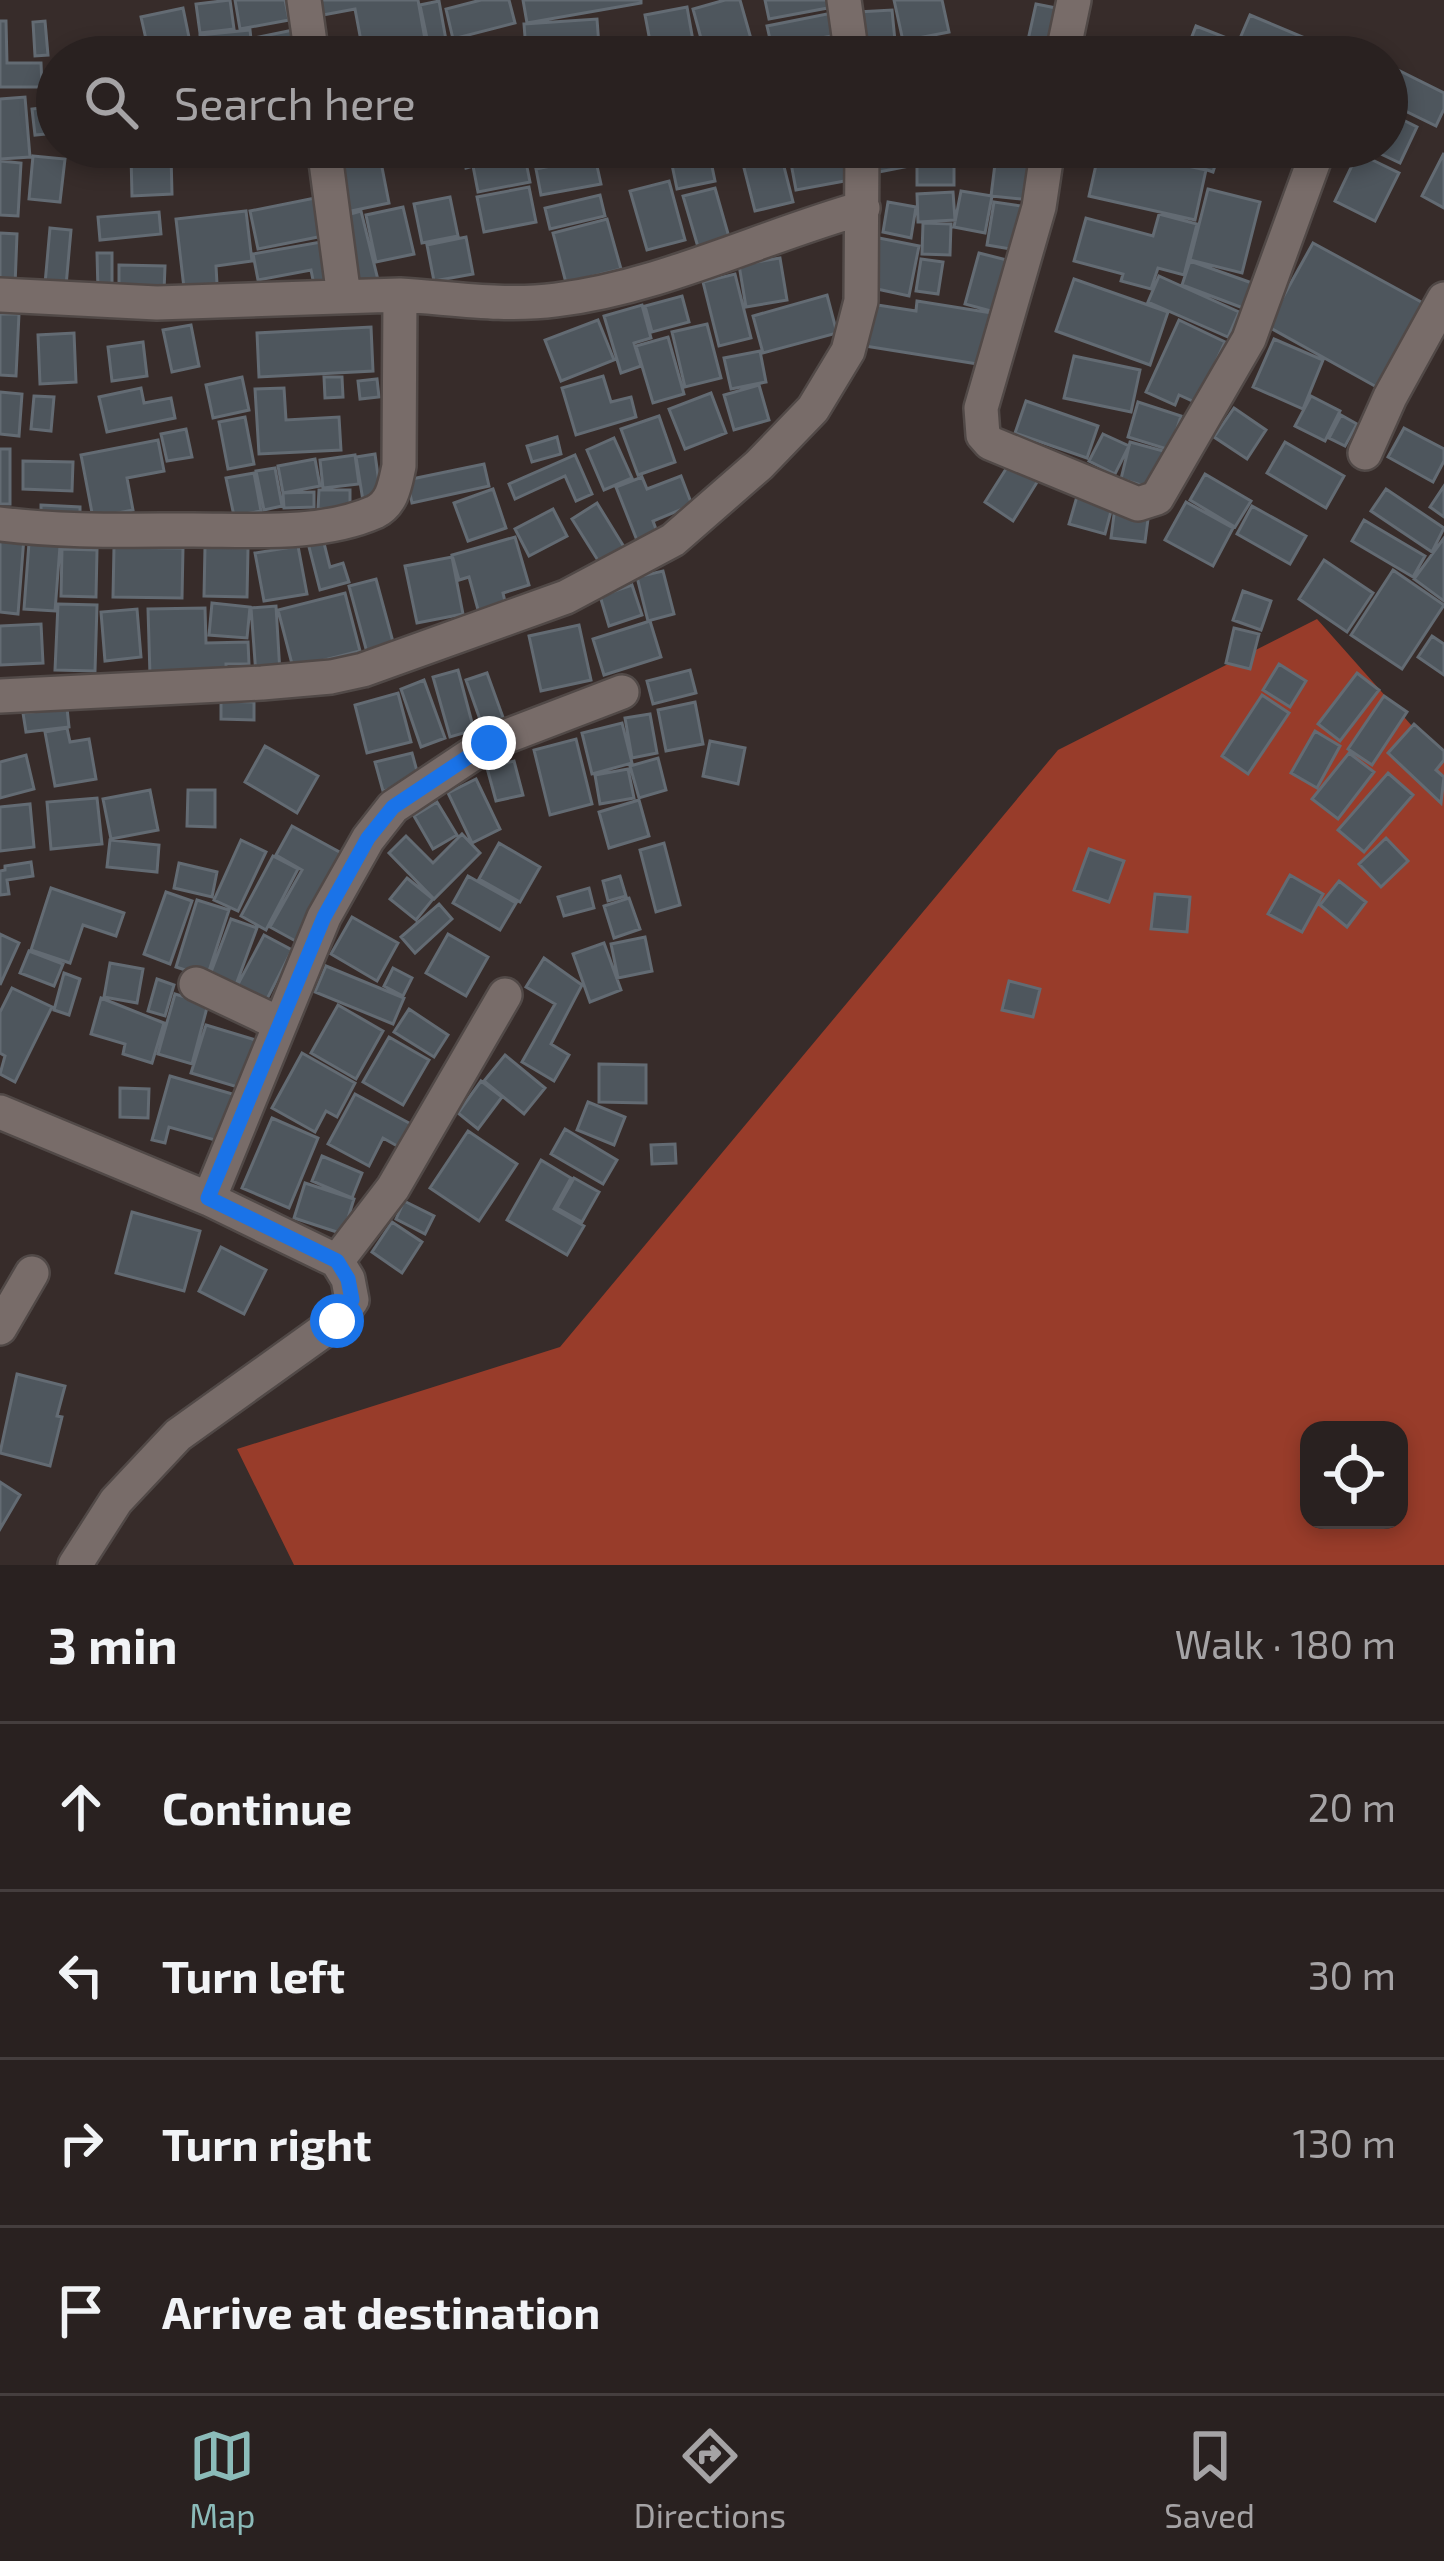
<!DOCTYPE html>
<meta charset="utf-8">
<style>
body{margin:0;font-family:"Exo 2",sans-serif;background:#312929;color:#f1f3f6}
.controls{position:absolute;right:36px;bottom:36px;display:grid;overflow:hidden;border-radius:24px;box-shadow:0 6px 18px #0003}
.controls button{width:108px;height:108px;display:grid;place-items:center;padding:0;border:0;border-bottom:3px solid #453e3e;background:#292120;color:#f1f3f6;font:60px sans-serif}
.stop{position:absolute;width:36px;height:36px;margin:-27px;border:9px solid #1a73e8;border-radius:50%;background:#fff}
.stop.end{background:#1a73e8;border-color:#fff;box-shadow:0 3px 12px #0008}
.list{margin:0;padding:0;list-style:none}
h2{display:flex;justify-content:space-between;align-items:center;height:156px;margin:0;padding:0 48px;font-size:51px}
h2 small{font-size:39px;font-weight:400;color:#a5a3a5}
.list li{display:grid;grid-template-columns:78px 1fr auto;gap:36px;align-items:center;box-sizing:border-box;height:168px;padding:0 48px;border-top:3px solid #453e3e}
.list b{display:block;font-size:45px;white-space:nowrap}
.list em{font-size:39px;font-style:normal;color:#a5a3a5}
.icon{flex:none;width:66px;height:66px;fill:none;stroke:currentColor;stroke-width:2;stroke-linecap:round;stroke-linejoin:round}
.map{position:relative;flex:none;width:1444px;height:1565px;overflow:hidden}
.search{position:absolute;background:#292120;box-shadow:0 6px 18px #0003;left:36px;right:36px;top:36px;height:132px;display:flex;align-items:center;gap:30px;box-sizing:border-box;padding:0 42px;border-radius:66px;color:#a5a3a5;font-size:45px}
.sheet{height:828px;background:#292120}
nav{display:flex;justify-content:space-around;align-items:center;box-sizing:border-box;height:168px;border-top:3px solid #453e3e;background:#292120;font-size:33px;color:#a5a3a5}
nav a{display:grid;justify-items:center;gap:6px}
nav .on{color:#8bbbb9}
.map>svg:first-child{display:block}
.forest{fill:#983c2a;fill-rule:evenodd}
.building{fill:#4e565d;stroke:#636b73;stroke-width:3}
.lines{fill:none;stroke-linecap:round;stroke-linejoin:round}
.street-casing{stroke:#514947;stroke-width:38}
.street{stroke:#786c69;stroke-width:33}
.route{stroke:#1a73e8;stroke-width:15}
</style>
<div class="map">
<svg width="1444" height="1565" viewBox="0 0 1444 1565">
<rect width="100%" height="100%" fill="#372c2a"/>
<!-- forest -->
<path class="forest" d="M1317,619L1444,762V1565H294L237,1449L560,1347L1058,750ZM1309,1430H1399V1520H1309Z"/>
<!-- building -->
<path class="building" d="M230,0L234,29L200,33L196,4Z
M235,0H285L289,20L240,29Z
M320,0H418L426,45L364,57L355,9L323,15Z
M481,0H509L515,23L453,39L446,9Z
M523,0H641V3L527,23Z
M725,0H740L755,53L706,57L693,9Z
M765,0H831L833,7L769,19Z
M894,0H942L949,32L903,41Z
M439,1L446,40L428,43L420,5Z
M1036,4L1066,10L1056,55L1026,49Z
M687,7L695,52L653,57L645,15Z
M183,8L193,57H150L141,17Z
M892,10L895,41L860,43L858,12Z
M832,13L836,35L772,48L767,26Z
M1250,15L1317,43L1311,57H1232Z
M597,19L599,46L526,50L524,24Z
M0,21H6L7,63H41L42,87H0Z
M45,21L48,55L35,56L33,22Z
M1196,26L1227,38L1219,57H1184Z
M250,30L253,57H202L200,35Z
M293,30L299,57H257L254,38Z
M929,39L964,41L963,57H929Z
M110,42L113,57H69L67,51Z
M446,45L449,57H389Z
M913,47V57H865L864,50Z
M1392,67L1444,93V109L1436,126L1387,102V77Z
M25,97L30,157L0,159V99Z
M57,106V133L35,135L32,109Z
M1387,112L1417,127L1400,163L1366,147H1387Z
M337,147H378L389,203L337,214Z
M462,147H538L540,154L525,157L530,182L478,192L473,166L466,168Z
M788,147H844L850,180L796,190Z
M874,147H910L914,165L879,172Z
M926,147H969V150L927,155Z
M1100,147L1206,170L1195,220L1089,196Z
M1185,147H1221L1213,172L1190,164L1195,150Z
M709,152L715,181L677,189L671,160Z
M1358,153L1399,173L1375,221L1335,201Z
M1444,153V208L1422,196Z
M171,154L172,194L132,196L131,155Z
M781,155L793,202L755,211L743,164Z
M33,156L65,159L60,202L29,199Z
M996,156L1037,160L1032,200L991,196Z
M595,157L601,184L541,195L536,169Z
M917,158H954V185H917Z
M0,161L21,163L18,216L0,215Z
M669,181L685,240L647,250L630,191Z
M529,187L536,222L484,232L477,197Z
M715,188L729,237L698,247L683,196Z
M1208,189L1260,202L1242,273L1190,260Z
M961,191L992,196L985,233L954,227Z
M953,192L955,220L918,222L917,194Z
M600,195L605,216L550,229L545,208Z
M450,197L458,236L422,243L414,204Z
M315,198L323,236L258,249L250,211Z
M888,202L916,207L911,238L883,232Z
M994,202L1028,207L1022,251L987,245Z
M403,207L414,254L376,262L366,215Z
M246,211L252,261L216,266L217,284L184,288L176,219Z
M361,211L379,284L358,289L340,217Z
M159,212L161,234L100,240L98,217Z
M1159,214L1197,224L1184,275L1158,268L1151,289L1121,281L1123,274L1074,261L1086,218L1153,236Z
M607,219L621,269L566,283L553,233Z
M923,223L951,224L950,255L922,254Z
M50,228L71,230L66,286L45,284Z
M0,233L17,234L15,286L0,285Z
M466,237L473,274L434,281L427,245Z
M879,238L919,246L909,296L868,287Z
M327,241L335,282L314,285L311,270L258,280L253,254Z
M1313,243L1425,304L1382,390L1267,326Z
M97,253H112V291H98Z
M979,253L1015,262L1002,314L965,304Z
M780,258L787,300L746,307L739,265Z
M921,259L943,262L938,294L916,291Z
M1190,261L1252,283L1243,308L1182,285Z
M119,265L165,266L164,292L119,290Z
M735,274L751,338L719,346L703,282Z
M1159,276L1239,312L1228,337L1148,302Z
M1074,279L1168,312L1150,365L1056,331Z
M827,295L837,333L763,353L753,316Z
M682,296L689,322L652,332L645,306Z
M917,301L998,314L990,366L865,346L871,304L916,311Z
M642,305L651,338L634,343L641,366L621,373L604,316Z
M0,314H19L16,376L0,375Z
M598,320L614,360L561,381L545,340Z
M1179,320L1225,342L1197,403L1179,395L1175,405L1146,392Z
M707,324L721,378L685,387L672,332Z
M191,325L199,366L172,372L163,330Z
M371,327L373,371L259,377L257,333Z
M74,333L76,382L40,384L38,335Z
M668,337L684,394L653,403L636,346Z
M1274,339L1323,360L1303,409L1253,387Z
M143,342L147,376L112,381L108,347Z
M760,351L766,382L731,389L724,358Z
M1074,356L1140,370L1131,412L1064,398Z
M603,376L611,402L631,397L636,417L576,435L562,388Z
M242,377L249,410L213,418L206,385Z
M324,377H342L343,397L325,398Z
M377,379L379,397L360,399L358,381Z
M759,385L769,420L734,430L724,395Z
M141,388L144,403L171,398L175,418L107,432L99,397Z
M284,388L286,420L339,417L341,450L259,454L255,389Z
M0,392L22,394L19,436L0,434Z
M711,393L726,433L685,449L669,409Z
M34,396L54,397L51,431L31,429Z
M1311,396L1340,411L1325,441L1295,426Z
M1026,401L1098,426L1087,458L1015,433Z
M1138,402L1181,416L1170,450L1128,437Z
M1234,408L1266,430L1247,459L1214,437Z
M1341,415L1357,424L1345,446L1329,438Z
M659,416L675,462L638,475L621,429Z
M245,417L254,464L228,469L219,422Z
M1404,428L1444,449V461L1433,482L1388,457Z
M186,429L192,457L167,461L161,434Z
M1103,434L1129,446L1115,474L1089,461Z
M557,437L561,454L532,462L527,446Z
M614,438L632,478L604,490L587,450Z
M158,440L164,471L127,478L133,510L93,518L81,455Z
M1130,442L1167,452L1157,490L1121,479Z
M1285,442L1344,476L1326,508L1267,473Z
M0,449H10V504H0Z
M375,454L382,505L364,507L356,457Z
M355,455L359,484L323,488L320,460Z
M575,455L592,494L576,501L565,476L515,499L509,484Z
M315,459L320,486L283,493L278,466Z
M23,461L73,462L72,491L23,489Z
M1011,461L1039,479L1013,521L985,502Z
M484,464L489,486L412,503L407,480Z
M275,468L282,506L264,510L256,471Z
M254,473L261,511L234,516L226,478Z
M1205,474L1251,501L1235,527L1190,500Z
M681,476L692,505L653,521L660,540L640,548L616,487L642,477L647,489Z
M1080,486L1115,496L1105,534L1069,524Z
M1444,486V517L1430,507Z
M493,489L506,528L468,541L454,503Z
M1386,489L1444,528L1432,552L1371,511Z
M319,490H350V509H318Z
M314,492V507L284,508L283,493Z
M1116,499L1150,504L1145,542L1111,538Z
M1186,502L1233,528L1213,566L1165,540Z
M597,503L629,555L604,570L572,519Z
M41,505L80,507V518L41,516Z
M1252,506L1306,536L1290,564L1237,534Z
M553,509L567,536L529,556L515,529Z
M1364,520L1425,556L1413,577L1352,541Z
M0,535L24,537L18,614L0,612Z
M515,537L529,585L503,593L507,610L480,617L469,577L459,580L452,555Z
M1444,538V601L1414,579Z
M323,539L330,567L343,563L349,582L320,590L308,543Z
M29,543L60,546L55,611L24,609Z
M298,546L307,594L264,601L255,553Z
M114,547L183,548L182,598L113,597Z
M205,547L248,548L247,597L204,596Z
M62,549L97,550L96,597L61,596Z
M452,557L463,614L417,623L405,566Z
M1324,560L1373,593L1347,632L1299,599Z
M1393,570L1444,605L1402,669L1351,635Z
M663,571L674,614L648,621L637,577Z
M376,579L396,653L369,660L349,586Z
M632,585L642,615L609,626L600,596Z
M1243,591L1271,601L1261,630L1233,620Z
M345,593L360,651L293,668L278,610Z
M212,603L250,607L247,638L209,635Z
M58,604L97,605L95,671L55,670Z
M276,606L280,673L256,675L251,608Z
M205,608L206,643L248,642L249,664H226V674L150,675L148,609Z
M137,609L141,657L105,661L101,612Z
M650,621L661,657L604,675L593,639Z
M41,624L43,663L0,665V626Z
M579,625L591,680L541,691L529,636Z
M1234,628L1259,634L1250,669L1226,663Z
M1432,636L1444,644V675L1418,657Z
M1279,664L1306,681L1290,707L1263,690Z
M458,670L474,730L450,737L433,677Z
M690,670L696,693L653,704L647,681Z
M487,673L504,720L483,728L466,680Z
M1357,673L1379,690L1340,741L1318,724Z
M424,680L445,738L421,747L401,689Z
M398,693L411,742L367,753L355,705Z
M1262,695L1289,713L1248,774L1222,756Z
M1384,696L1407,712L1372,765L1348,749Z
M221,701L254,702V720L221,719Z
M695,702L703,744L666,751L658,710Z
M67,708L69,727L26,732L23,713Z
M650,714L657,753L632,758L625,718Z
M622,723L632,763L592,774L582,733Z
M1414,724L1444,751V760L1436,770L1444,777L1441,803L1388,753Z
M67,728L70,742L89,739L96,779L55,786L45,732Z
M1315,731L1340,746L1317,788L1291,773Z
M576,739L592,804L550,815L534,750Z
M710,741L745,748L738,784L703,776Z
M265,746L318,776L297,813L245,782Z
M412,753L420,782L383,791L375,762Z
M1349,753L1374,772L1338,819L1312,799Z
M26,755L34,789L0,798V762Z
M658,758L666,790L639,798L630,766Z
M514,761L523,795L496,801L487,768Z
M628,769L634,798L600,804L595,775Z
M1388,773L1413,795L1364,852L1338,830Z
M476,779L500,829L472,843L448,793Z
M150,790L158,830L111,839L103,799Z
M188,790H215V827L187,826Z
M97,798L102,844L51,849L47,802Z
M639,800L649,836L609,848L599,812Z
M437,802L457,835L433,849L414,816Z
M30,804L34,847L0,851V807Z
M292,826L343,854L301,944L270,927L302,870L276,855Z
M462,834L480,853L434,899L389,853L406,836L433,863Z
M1386,838L1408,861L1381,887L1359,864Z
M110,840L159,845L157,872L107,867Z
M241,840L266,852L238,911L214,900Z
M499,843L540,867L520,902L479,879Z
M664,843L680,905L656,912L640,850Z
M1089,849L1124,861L1109,902L1074,890Z
M273,856L298,869L266,930L241,916Z
M31,862L33,876L7,880L9,894L0,895V871L5,870V866Z
M179,863L217,872L212,897L174,888Z
M1290,875L1323,894L1302,932L1268,914Z
M468,876L516,903L500,930L453,903Z
M620,876L626,896L608,901L603,881Z
M407,878L433,899L416,920L390,899Z
M1339,881L1366,902L1347,927L1320,905Z
M51,888L124,913L116,936L83,925L70,963L31,950Z
M589,888L594,908L564,916L558,897Z
M166,892L192,901L170,964L144,954Z
M1155,894L1190,897L1187,932L1151,929Z
M629,898L640,929L614,938L604,906Z
M197,900L229,910L207,977L176,967Z
M439,904L452,919L415,953L401,937Z
M352,917L398,943L377,981L331,954Z
M231,919L257,928L234,990L208,980Z
M0,934L19,943L0,985Z
M448,934L488,957L466,996L426,973Z
M264,935L292,950L266,1001L237,986Z
M645,937L652,971L618,978L611,944Z
M604,943L621,990L590,1002L573,954Z
M29,951L63,964L54,986L20,973Z
M544,958L582,985L551,1044L569,1055L554,1081L522,1062L555,1004L526,987Z
M110,963L143,969L137,1003L104,997Z
M326,966L404,998L393,1024L315,992Z
M393,968L412,978L403,996L384,986Z
M64,973L80,979L69,1015L54,1010Z
M157,979L174,985L165,1016L148,1011Z
M1009,981L1040,989L1033,1017L1002,1010Z
M12,988L52,1007L15,1082L0,1074L5,1056L0,1053V1012Z
M175,994L208,1004L192,1064L158,1054Z
M101,998L164,1023L152,1063L123,1054L125,1044L91,1034Z
M338,1005L383,1031L356,1079L311,1053Z
M409,1009L448,1035L434,1057L394,1032Z
M206,1025L259,1041L244,1089L191,1073Z
M389,1037L429,1060L403,1105L363,1082Z
M302,1053L355,1083L337,1117L326,1111L315,1132L272,1108Z
M505,1055L545,1088L524,1114L484,1081Z
M599,1064L646,1065V1103L599,1102Z
M170,1076L236,1095L222,1142L169,1127L165,1143L152,1140Z
M481,1081L502,1097L478,1129L458,1113Z
M120,1088L149,1089L148,1118L120,1117Z
M355,1094L411,1124L399,1147L383,1138L369,1166L328,1144Z
M588,1102L625,1117L614,1145L577,1130Z
M272,1118L318,1138L289,1208L242,1188Z
M565,1129L617,1160L603,1184L551,1154Z
M468,1131L517,1164L479,1221L430,1188Z
M675,1144L676,1163L652,1164L651,1145Z
M322,1156L362,1173L352,1198L312,1181Z
M541,1160L571,1178L554,1209L584,1226L567,1255L507,1220Z
M574,1178L599,1192L582,1222L557,1208Z
M305,1183L354,1199L343,1234L294,1218Z
M404,1201L434,1216L425,1234L396,1219Z
M132,1212L200,1231L184,1291L116,1273Z
M392,1222L422,1242L402,1273L372,1252Z
M221,1247L266,1270L244,1314L199,1291Z
M17,1374L65,1386L57,1416L62,1417L50,1466L0,1453Z
M0,1482L20,1495L0,1529Z"/>
<g class="lines">
<!-- street casing -->
<g class="street-casing">
<path id="street" d="M304,0L312,57
M844,0L852,57
M1062,57L1074,0
M324,147L344,297
M1048,147L1039,207L981,408L983,435L990,443L1138,504L1157,498L1249,339L1319,147
M0,295L157,303L400,295L399,466C395,484 393,503 375,512C321,536 250,530 193,530C128,530 64,532 0,524
M400,295C451,298 504,307 556,300C662,287 760,237 863,208
M1365,453L1390,397L1444,299
M0,696L262,683L331,677L363,670L566,597L673,540L759,465L813,409L848,351L861,301L862,147
M196,984L280,1024
M0,1112L209,1199L337,1261L348,1279L352,1300L337,1321L178,1435L116,1501L75,1565
M209,1199L324,917L368,839L393,807L489,743L622,692
M337,1261L393,1188L505,995
M0,1328L32,1273"/>
</g>
<!-- street -->
<use href="#street" class="street"/>
</g>
<g class="lines">
<!-- route -->
<path class="route" d="M337,1321L352,1300L348,1279L337,1261L208,1198L324,917L368,838L393,807L489,743"/>
</g>
</svg>
<div class="controls">
<button><svg class="icon" aria-label="locate" viewBox="0 0 24 24"><circle cx="12" cy="12" r="6"/><path d="M12 2v4M12 18v4M2 12h4M18 12h4"/></svg></button>
</div>
<div class="stop" style="left:337px;top:1321px"></div>
<div class="stop end" style="left:489px;top:743px"></div>
<div class="search"><svg class="icon" aria-label="search" viewBox="0 0 24 24"><circle cx="10" cy="10" r="6"/><path d="M15 15l6 6"/></svg>Search here</div>
</div>
<section class="sheet">
<h2>3 min<small>Walk · 180 m</small></h2>
<ul class="list">
<li><svg class="icon" aria-label="ahead" viewBox="0 0 24 24"><path d="M12 20V5M6 11l6-6 6 6"/></svg><div><b>Continue</b></div><em>20 m</em></li>
<li><svg class="icon" aria-label="left" viewBox="0 0 24 24"><path d="M17 20v-9H6M10 6l-5 5 5 5"/></svg><div><b>Turn left</b></div><em>30 m</em></li>
<li><svg class="icon" aria-label="right" viewBox="0 0 24 24"><path d="M7 20v-9h11M14 6l5 5-5 5"/></svg><div><b>Turn right</b></div><em>130 m</em></li>
<li><svg class="icon" aria-label="arrive" viewBox="0 0 24 24"><path d="M6 21V4h12l-3 4 3 4H6"/></svg><div><b>Arrive at destination</b></div></li>
</ul>
</section>
<nav>
<a class="on"><svg class="icon" aria-label="map" viewBox="0 0 24 24"><path d="M3 6l6-2 6 2 6-2v14l-6 2-6-2-6 2zM9 4v14M15 6v14"/></svg>Map</a>
<a><svg class="icon" aria-label="directions" viewBox="0 0 24 24"><path d="M12 3l9 9-9 9-9-9zM9 14v-3h6M13 9l2 2-2 2"/></svg>Directions</a>
<a><svg class="icon" aria-label="saved" viewBox="0 0 24 24"><path d="M7 4h10v16l-5-4-5 4z"/></svg>Saved</a>
</nav>
